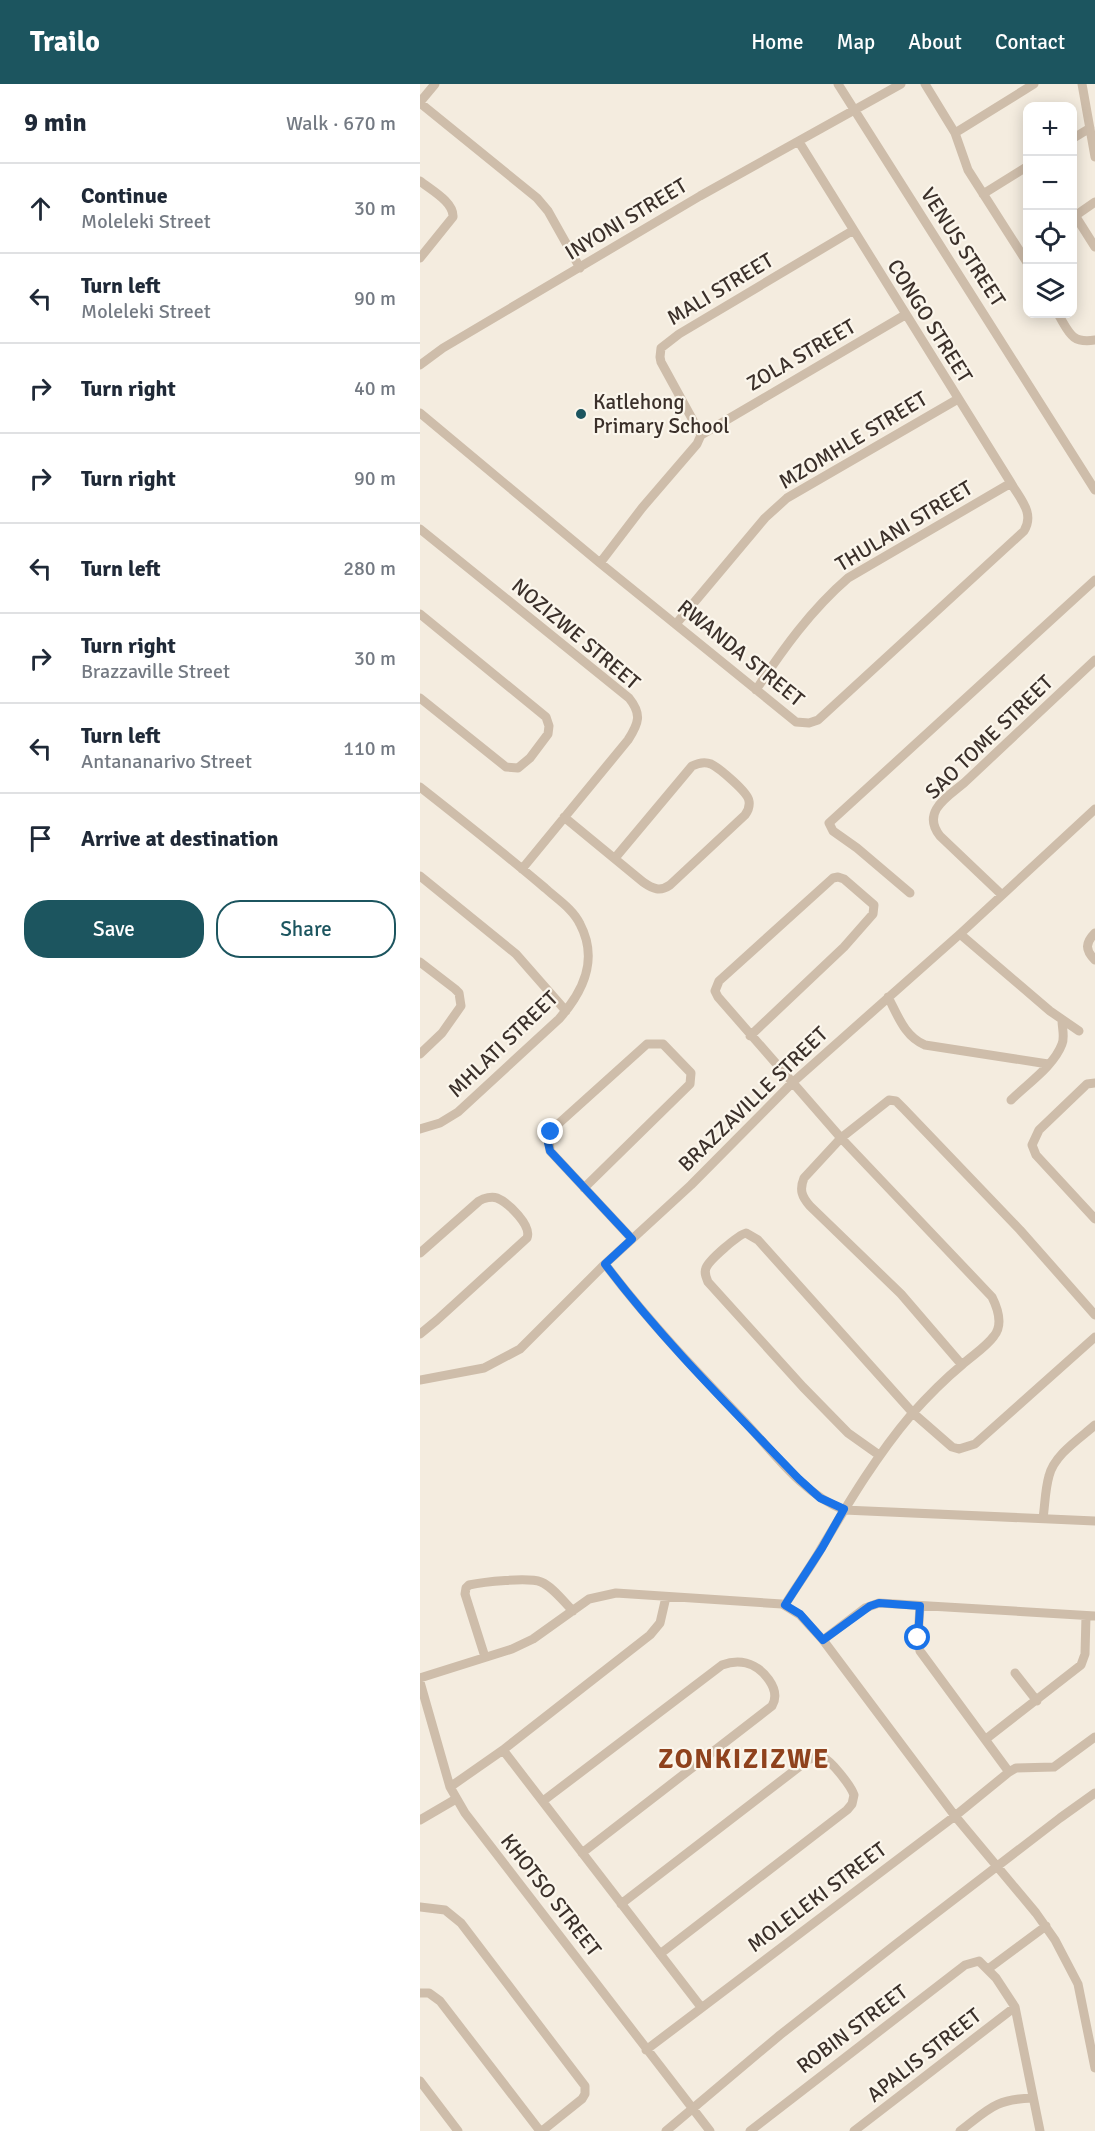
<!DOCTYPE html>
<meta charset="utf-8">
<style>
body{margin:0;font-family:Signika,sans-serif;background:#f6f6f7;color:#1f2937}
.controls{position:absolute;right:18px;top:18px;display:grid;overflow:hidden;border-radius:12px;box-shadow:0 3px 15px #0003}
.controls button{width:54px;height:54px;display:grid;place-items:center;padding:0;border:0;border-bottom:2px solid #e0e1e3;background:#fff;color:#1f2937;font:30px sans-serif}
.stop{position:absolute;width:18px;height:18px;margin:-14px;border:4px solid #1a73e8;border-radius:50%;background:#fff}
.stop.end{background:#1a73e8;border-color:#fff;box-shadow:0 2px 6px #0008}
.list{margin:0;padding:0;list-style:none}
h2{display:flex;justify-content:space-between;align-items:center;height:78px;margin:0;padding:0 24px;font-size:26px}
h2 small{font-size:20px;font-weight:400;color:#747a83}
.list li{display:grid;grid-template-columns:39px 1fr auto;gap:18px;align-items:center;box-sizing:border-box;height:90px;padding:0 24px;border-top:2px solid #e0e1e3}
.list b{display:block;font-size:22px;white-space:nowrap}
.list p{margin:0;font-size:20px;white-space:nowrap;color:#747a83}
.list em{font-size:20px;font-style:normal;color:#747a83}
.actions{display:flex;gap:12px;padding:18px 24px}
.actions a{flex:1;padding:14px 0;border:2px solid #1c555f;border-radius:24px;text-align:center;font-size:21px;color:#1c555f}
.actions .main{background:#1c555f;color:#fff}
.icon{flex:none;width:33px;height:33px;fill:none;stroke:currentColor;stroke-width:2;stroke-linecap:round;stroke-linejoin:round}
.map{position:relative;flex:none;width:675px;height:2047px;overflow:hidden}
header{display:flex;align-items:center;gap:36px;box-sizing:border-box;height:84px;padding:0 30px;background:#1c555f;color:#fff}
header strong{font-size:28px}
nav{display:flex;gap:33px;margin-inline-start:auto;font-size:21px}
main{display:flex}
aside{flex:1;background:#fff}
.map>svg:first-child{display:block}
.lines{fill:none;stroke-linecap:round;stroke-linejoin:round}
.minor{stroke:#cebdaa;stroke-width:9}
.route{stroke:#1a73e8;stroke-width:8}
.poi-dot{fill:#1c555f;stroke:#fbf6ec;stroke-width:2}
.labels{text-anchor:middle;dominant-baseline:central;stroke-width:4.5;stroke-linejoin:round;paint-order:stroke}
.street-label{font-size:21px;fill:#3b302a;stroke:#fbf6ec}
.poi-label{font-size:21px;fill:#3b302a;stroke:#fbf6ec;text-anchor:start}
.district-label{font-size:27px;font-weight:bold;letter-spacing:1.5px;fill:#8f421d;stroke:#fbf6ec}
</style>
<header>
<strong>Trailo</strong>
<nav><a>Home</a><a>Map</a><a>About</a><a>Contact</a></nav>
</header>
<main>
<aside>
<h2>9 min<small>Walk · 670 m</small></h2>
<ul class="list">
<li><svg class="icon" aria-label="ahead" viewBox="0 0 24 24"><path d="M12 20V5M6 11l6-6 6 6"/></svg><div><b>Continue</b><p>Moleleki Street</p></div><em>30 m</em></li>
<li><svg class="icon" aria-label="left" viewBox="0 0 24 24"><path d="M17 20v-9H6M10 6l-5 5 5 5"/></svg><div><b>Turn left</b><p>Moleleki Street</p></div><em>90 m</em></li>
<li><svg class="icon" aria-label="right" viewBox="0 0 24 24"><path d="M7 20v-9h11M14 6l5 5-5 5"/></svg><div><b>Turn right</b></div><em>40 m</em></li>
<li><svg class="icon" aria-label="right" viewBox="0 0 24 24"><path d="M7 20v-9h11M14 6l5 5-5 5"/></svg><div><b>Turn right</b></div><em>90 m</em></li>
<li><svg class="icon" aria-label="left" viewBox="0 0 24 24"><path d="M17 20v-9H6M10 6l-5 5 5 5"/></svg><div><b>Turn left</b></div><em>280 m</em></li>
<li><svg class="icon" aria-label="right" viewBox="0 0 24 24"><path d="M7 20v-9h11M14 6l5 5-5 5"/></svg><div><b>Turn right</b><p>Brazzaville Street</p></div><em>30 m</em></li>
<li><svg class="icon" aria-label="left" viewBox="0 0 24 24"><path d="M17 20v-9H6M10 6l-5 5 5 5"/></svg><div><b>Turn left</b><p>Antananarivo Street</p></div><em>110 m</em></li>
<li><svg class="icon" aria-label="arrive" viewBox="0 0 24 24"><path d="M6 21V4h12l-3 4 3 4H6"/></svg><div><b>Arrive at destination</b></div></li>
</ul>
<div class="actions"><a class="main">Save</a><a>Share</a></div>
</aside>
<div class="map">
<svg width="675" height="2047" viewBox="0 0 675 2047">
<rect width="100%" height="100%" fill="#f4ecdf"/>
<g class="lines">
<!-- minor -->
<path class="minor" d="M418,0L675,406
M505,0L535,49L548,86L608,180
M662,0L675,73
M0,18L15,0
M0,19L117,114L128,127L160,184
M535,49L614,0
M652,55L670,44
M0,97C11,106 34,118 33,133L0,174
M563,110L608,82
M656,133L675,163
M652,134L675,118
M638,230C649,248 651,260 675,256
M0,281L23,264L280,112L481,0
M0,329L180,479L376,638L389,639L398,636L604,447C615,429 600,415 591,399L379,58
M281,351L241,278L240,273L241,264L259,250L432,147
M0,445L209,614C222,630 219,639 208,656L102,785
M180,479L222,424L277,360L281,351L485,231
M0,530L126,633L129,642L128,650L110,674L98,684L86,683L0,614
M256,540L345,434L367,414L538,315
M336,606C363,565 391,526 428,494L591,399
M0,703C42,736 84,769 125,804C137,815 153,825 160,840C179,876 163,908 139,935L38,1028L20,1039L0,1045
M144,733L223,798C233,805 240,808 250,801L325,731C328,727 330,723 329,717C328,708 299,684 291,680C284,677 278,679 272,682L195,774
M0,792L96,870L146,927
M490,809L437,764L413,747L409,739L675,496
M582,811L520,752C501,728 527,713 544,699L675,576
M675,849C665,859 665,866 675,876
M540,850L630,927L659,947
M0,878L35,905L39,909L41,922L22,949L0,970
M468,913C478,932 485,953 505,961L628,980
M330,952L424,863L453,830L454,821L424,795L418,793L413,794L299,897L295,907L298,913L421,1054L572,1213C578,1225 583,1241 574,1252C566,1263 553,1271 543,1280C525,1295 507,1313 491,1331C457,1371 429,1418 402,1463C391,1483 377,1501 365,1521
M675,999L667,1000L619,1046L612,1061L616,1071L675,1135
M591,1016C607,1000 634,982 642,960C645,953 642,944 642,936
M164,1104L270,1000L271,989L243,960H227L137,1041L129,1052L130,1067L212,1155
M0,1169L59,1117C64,1114 72,1112 77,1114C89,1119 112,1142 107,1154L17,1236L0,1250
M185,1180C228,1237 276,1287 325,1338C354,1369 383,1410 424,1426L675,1437
M542,1281L481,1210L390,1122C382,1113 379,1106 384,1094L421,1054L469,1016L476,1017L484,1025L600,1146L675,1231
M0,1296L64,1284L100,1265L185,1180L271,1101L372,999L540,850L675,725
M459,1371L428,1349L383,1303L288,1198C286,1193 284,1189 286,1184C289,1176 318,1151 326,1149L338,1156L493,1329L532,1363L539,1365L555,1360L675,1253
M623,1434C625,1421 625,1406 629,1392C634,1371 659,1355 675,1341
M500,1522L498,1554L500,1567L589,1688
M403,1556L445,1524L459,1519L675,1532
M65,1573L45,1510L46,1504L49,1501C63,1498 108,1493 121,1498C133,1503 143,1517 153,1527
M595,1589L617,1617
M0,1594L92,1565L113,1555L169,1515L196,1509L362,1520L380,1531L403,1556L535,1732L616,1829L635,1856L658,1900L675,1984
M0,1598L30,1703L45,1729L290,2047
M566,1655L661,1581L665,1570L666,1532
M83,1666L281,1923
M30,1703L83,1666L230,1551L240,1539L246,1513
M123,1717L302,1581C310,1578 318,1577 326,1579C342,1583 362,1605 352,1622L162,1769
M0,1736L36,1715
M201,1820L388,1676C392,1674 397,1671 402,1673C411,1676 431,1702 434,1711L432,1720L427,1726L240,1870
M0,1823L25,1826L41,1839L165,2002V2010L162,2015L122,2047
M568,1885L626,1842
M0,1909H9L20,1917L120,2047
M226,1966L535,1732L589,1688L596,1684L634,1683L675,1653
M0,1997L38,2047
M246,2047L360,1951L476,1860L640,1734L675,1709
M330,2047L545,1881L559,1877L576,1894L595,1923L620,2047
M434,2047L595,1923
M540,2047C569,2025 575,2015 613,2014"/>
</g>
<g class="lines">
<!-- route -->
<path class="route" d="M131,1048L128,1059L130,1067L212,1155L185,1180C243,1257 312,1325 379,1395L400,1414L424,1425L402,1464L365,1521L380,1530L403,1556L450,1522L459,1519L500,1522L498,1554"/>
</g>
<!-- markers -->
<circle class="poi-dot" cx="161" cy="330" r="6"/>
<g class="labels">
<!-- street labels -->
<g class="street-label">
<text transform="translate(206 135) rotate(-31)">INYONI STREET</text>
<text transform="translate(543 163) rotate(57)">VENUS STREET</text>
<text transform="translate(300 205) rotate(-31)">MALI STREET</text>
<text transform="translate(510 237) rotate(58)">CONGO STREET</text>
<text transform="translate(381 271) rotate(-30)">ZOLA STREET</text>
<text transform="translate(433 356) rotate(-31)">MZOMHLE STREET</text>
<text transform="translate(484 442) rotate(-31)">THULANI STREET</text>
<text transform="translate(156 550) rotate(40)">NOZIZWE STREET</text>
<text transform="translate(321 569) rotate(39)">RWANDA STREET</text>
<text transform="translate(569 653) rotate(-44)">SAO TOME STREET</text>
<text transform="translate(83 960) rotate(-44)">MHLATI STREET</text>
<text transform="translate(333 1015) rotate(-44)">BRAZZAVILLE STREET</text>
<text transform="translate(131 1811) rotate(52)">KHOTSO STREET</text>
<text transform="translate(397 1813) rotate(-37)">MOLELEKI STREET</text>
<text transform="translate(432 1945) rotate(-37)">ROBIN STREET</text>
<text transform="translate(504 1971) rotate(-38)">APALIS STREET</text>
</g>
<!-- poi labels -->
<g class="poi-label">
<text x="173" y="318">Katlehong<tspan x="173" dy="24">Primary School</tspan></text>
</g>
<!-- district labels -->
<g class="district-label">
<text x="324" y="1675">ZONKIZIZWE</text>
</g>
</g>
</svg>
<div class="controls">
<button>+</button>
<button>−</button>
<button><svg class="icon" aria-label="locate" viewBox="0 0 24 24"><circle cx="12" cy="12" r="6"/><path d="M12 2v4M12 18v4M2 12h4M18 12h4"/></svg></button>
<button><svg class="icon" aria-label="layers" viewBox="0 0 24 24"><path d="M12 4l9 5-9 5-9-5zM3 14l9 5 9-5"/></svg></button>
</div>
<div class="stop" style="left:498px;top:1554px"></div>
<div class="stop end" style="left:131px;top:1048px"></div>
</div>
</main>
